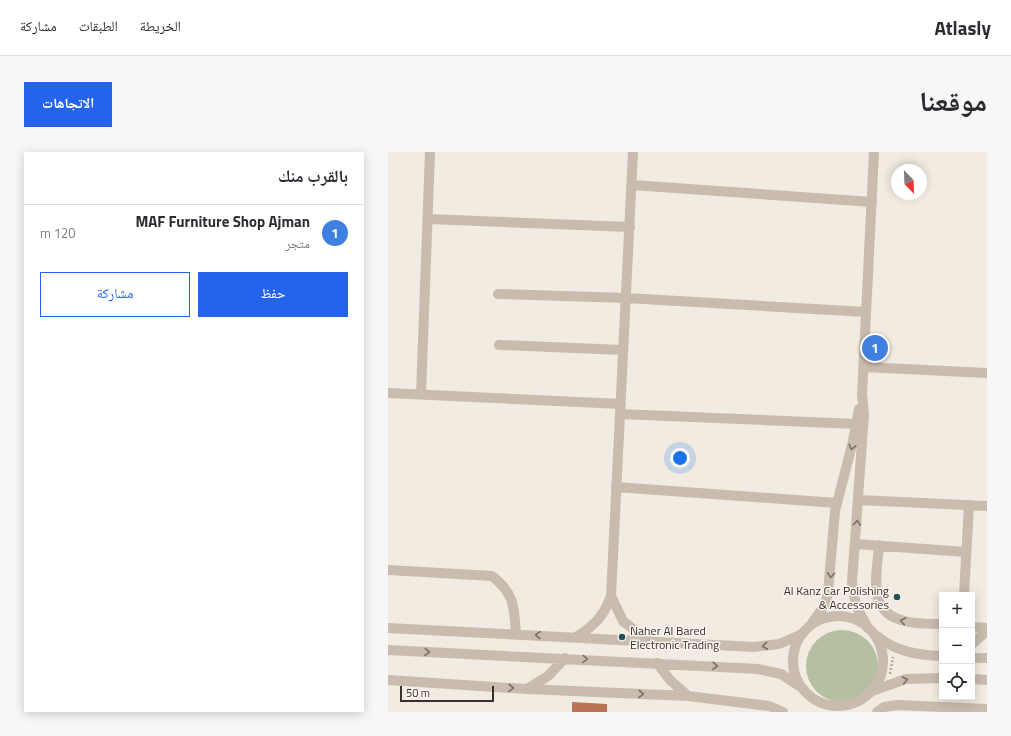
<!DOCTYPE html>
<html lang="ar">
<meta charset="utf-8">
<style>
body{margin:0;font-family:"Titillium Web","Noto Naskh Arabic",sans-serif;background:#f7f7f7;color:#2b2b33;direction:rtl}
.controls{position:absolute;right:12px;bottom:12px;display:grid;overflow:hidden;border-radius:0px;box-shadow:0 2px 10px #0003}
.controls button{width:36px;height:36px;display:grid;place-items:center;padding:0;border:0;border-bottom:1px solid #e1e1e2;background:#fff;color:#2b2b33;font:20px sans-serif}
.compass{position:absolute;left:503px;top:12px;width:36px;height:36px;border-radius:50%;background:#fff;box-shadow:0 2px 10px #0003;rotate:157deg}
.scale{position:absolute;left:12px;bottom:10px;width:94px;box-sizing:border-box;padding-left:4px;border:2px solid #38302c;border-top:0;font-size:11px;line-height:14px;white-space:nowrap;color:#38302c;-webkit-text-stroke:3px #f9f4ee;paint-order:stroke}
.you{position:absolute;left:292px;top:306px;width:14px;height:14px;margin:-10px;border:3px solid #fff;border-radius:50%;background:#1a73e8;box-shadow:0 0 0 6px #1a73e833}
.badge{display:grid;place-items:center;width:26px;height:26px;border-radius:50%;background:#2563eb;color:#fff;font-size:13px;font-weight:700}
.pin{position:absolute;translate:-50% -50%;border:2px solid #fff;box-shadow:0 1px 4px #0006}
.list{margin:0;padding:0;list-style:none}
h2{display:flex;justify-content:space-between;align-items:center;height:52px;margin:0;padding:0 16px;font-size:17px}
h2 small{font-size:13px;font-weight:400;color:#7c7c81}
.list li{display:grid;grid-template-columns:26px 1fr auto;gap:12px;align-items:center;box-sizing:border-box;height:56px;padding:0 16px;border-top:1px solid #e1e1e2}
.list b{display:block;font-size:15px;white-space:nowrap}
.list p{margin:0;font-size:13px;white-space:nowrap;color:#7c7c81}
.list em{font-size:13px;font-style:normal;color:#7c7c81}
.actions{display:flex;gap:8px;padding:12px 16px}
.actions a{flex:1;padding:9px 0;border:1px solid #2563eb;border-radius:0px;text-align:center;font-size:14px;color:#2563eb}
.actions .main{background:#2563eb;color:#fff}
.icon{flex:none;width:22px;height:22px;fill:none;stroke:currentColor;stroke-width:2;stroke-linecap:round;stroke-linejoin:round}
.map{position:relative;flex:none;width:599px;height:560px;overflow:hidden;direction:ltr;border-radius:0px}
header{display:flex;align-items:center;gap:24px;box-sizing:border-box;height:56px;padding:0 20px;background:#fff;border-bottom:1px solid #e1e1e2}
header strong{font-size:19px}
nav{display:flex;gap:22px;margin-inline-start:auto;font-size:14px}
.intro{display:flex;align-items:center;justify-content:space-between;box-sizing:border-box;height:96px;padding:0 24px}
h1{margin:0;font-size:28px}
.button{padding:10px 18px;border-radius:0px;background:#2563eb;color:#fff;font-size:14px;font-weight:700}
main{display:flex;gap:24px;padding:0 24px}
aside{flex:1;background:#fff;border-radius:0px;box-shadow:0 2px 10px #0003}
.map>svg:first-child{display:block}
.green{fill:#b5c0a2}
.building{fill:#bb7356}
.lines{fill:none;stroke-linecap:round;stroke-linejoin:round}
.path{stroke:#b5a698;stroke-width:2.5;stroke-dasharray:2 2;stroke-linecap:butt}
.minor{stroke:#c9bbae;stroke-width:10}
.oneway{stroke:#796f66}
.poi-dot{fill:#245157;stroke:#f9f4ee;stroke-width:1.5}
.labels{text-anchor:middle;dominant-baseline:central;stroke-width:3;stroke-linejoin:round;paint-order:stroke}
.poi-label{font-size:12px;fill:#38302c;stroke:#f9f4ee;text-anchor:end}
</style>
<header>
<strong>Atlasly</strong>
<nav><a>الخريطة</a><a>الطبقات</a><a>مشاركة</a></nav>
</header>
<div class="intro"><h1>موقعنا</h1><a class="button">الاتجاهات</a></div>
<main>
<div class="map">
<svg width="599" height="560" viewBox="0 0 599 560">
<rect width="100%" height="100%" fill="#f2ebe1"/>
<!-- green -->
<path class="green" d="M418 514a36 36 0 1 1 72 0a36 36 0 1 1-72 0Z"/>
<!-- building -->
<path class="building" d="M184,550L219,552V560H184Z"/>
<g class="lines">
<!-- path -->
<path class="path" d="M502,522L505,505"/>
<!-- minor -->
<path class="minor" d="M244,33L484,50
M40,67L242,75
M110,142L238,146L478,160
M111,193L235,198
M476,215L599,221
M0,241L233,252
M33,242L42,0
M232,262L468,272
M228,335L449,351
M471,348L599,354
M468,392L578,400
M491,393C489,423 478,461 517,469C528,472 542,472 554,472
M0,418L104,424C127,442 126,455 128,482
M576,443L581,353
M223,444L235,469L260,489
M405 509a45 45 0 1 1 90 0a45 45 0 1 1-90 0Z
M424,471L437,453L440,441L447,359L465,289L471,257
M584,475L599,476
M0,476L366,495L391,492L414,482
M480,476L468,454L464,430L476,262L474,243L486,0
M489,484C508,500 530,503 554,504
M188,485C206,474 216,464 223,444L245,0
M584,492L599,479
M0,498L370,517L393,522L413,535
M584,506H599
M269,511L282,528L300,544
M584,527L599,528
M0,528L139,537L300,544L381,554L395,560
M139,537L160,524L177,506
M484,539L518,527L554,526
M489,560L496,555L509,553L599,557"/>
</g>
<!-- one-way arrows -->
<defs><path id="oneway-chevron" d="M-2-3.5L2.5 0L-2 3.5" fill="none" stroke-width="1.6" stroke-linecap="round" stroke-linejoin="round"/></defs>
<g class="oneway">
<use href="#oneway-chevron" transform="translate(464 295) rotate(105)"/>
<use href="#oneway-chevron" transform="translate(469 371) rotate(-85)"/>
<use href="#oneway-chevron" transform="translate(443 423) rotate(94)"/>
<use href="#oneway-chevron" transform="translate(515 469) rotate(-168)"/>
<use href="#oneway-chevron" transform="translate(150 483) rotate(-177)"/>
<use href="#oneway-chevron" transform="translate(377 494) rotate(174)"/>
<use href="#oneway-chevron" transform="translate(39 500) rotate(3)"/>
<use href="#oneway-chevron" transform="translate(197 507) rotate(3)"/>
<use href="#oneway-chevron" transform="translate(327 514) rotate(4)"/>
<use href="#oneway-chevron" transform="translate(517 528) rotate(-11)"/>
<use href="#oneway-chevron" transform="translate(123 536) rotate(4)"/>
<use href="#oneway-chevron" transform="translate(253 542) rotate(2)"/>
</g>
<!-- markers -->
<g class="poi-dot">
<circle cx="509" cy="445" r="4"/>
<circle cx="234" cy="485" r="4"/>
</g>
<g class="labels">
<!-- poi labels -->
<g class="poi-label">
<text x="501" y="438">Al Kanz Car Polishing<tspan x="501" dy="14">&amp; Accessories</tspan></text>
<text x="242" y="478" text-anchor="start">Naher Al Bared<tspan x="242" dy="14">Electronic Trading</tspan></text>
</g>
</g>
</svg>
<div class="controls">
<button>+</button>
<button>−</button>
<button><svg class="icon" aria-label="locate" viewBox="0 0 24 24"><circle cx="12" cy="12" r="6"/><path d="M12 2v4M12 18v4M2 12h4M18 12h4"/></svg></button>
</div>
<svg class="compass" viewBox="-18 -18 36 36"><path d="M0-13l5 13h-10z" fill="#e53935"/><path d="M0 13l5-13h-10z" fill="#7c7c81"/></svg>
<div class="scale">50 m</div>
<div class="you"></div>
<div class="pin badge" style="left:487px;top:196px;background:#3f7fe0">1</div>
</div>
<aside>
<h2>بالقرب منك<small></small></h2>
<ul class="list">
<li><span class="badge" style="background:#3f7fe0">1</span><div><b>MAF Furniture Shop Ajman</b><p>متجر</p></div><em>120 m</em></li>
</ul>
<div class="actions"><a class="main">حفظ</a><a>مشاركة</a></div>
</aside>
</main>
